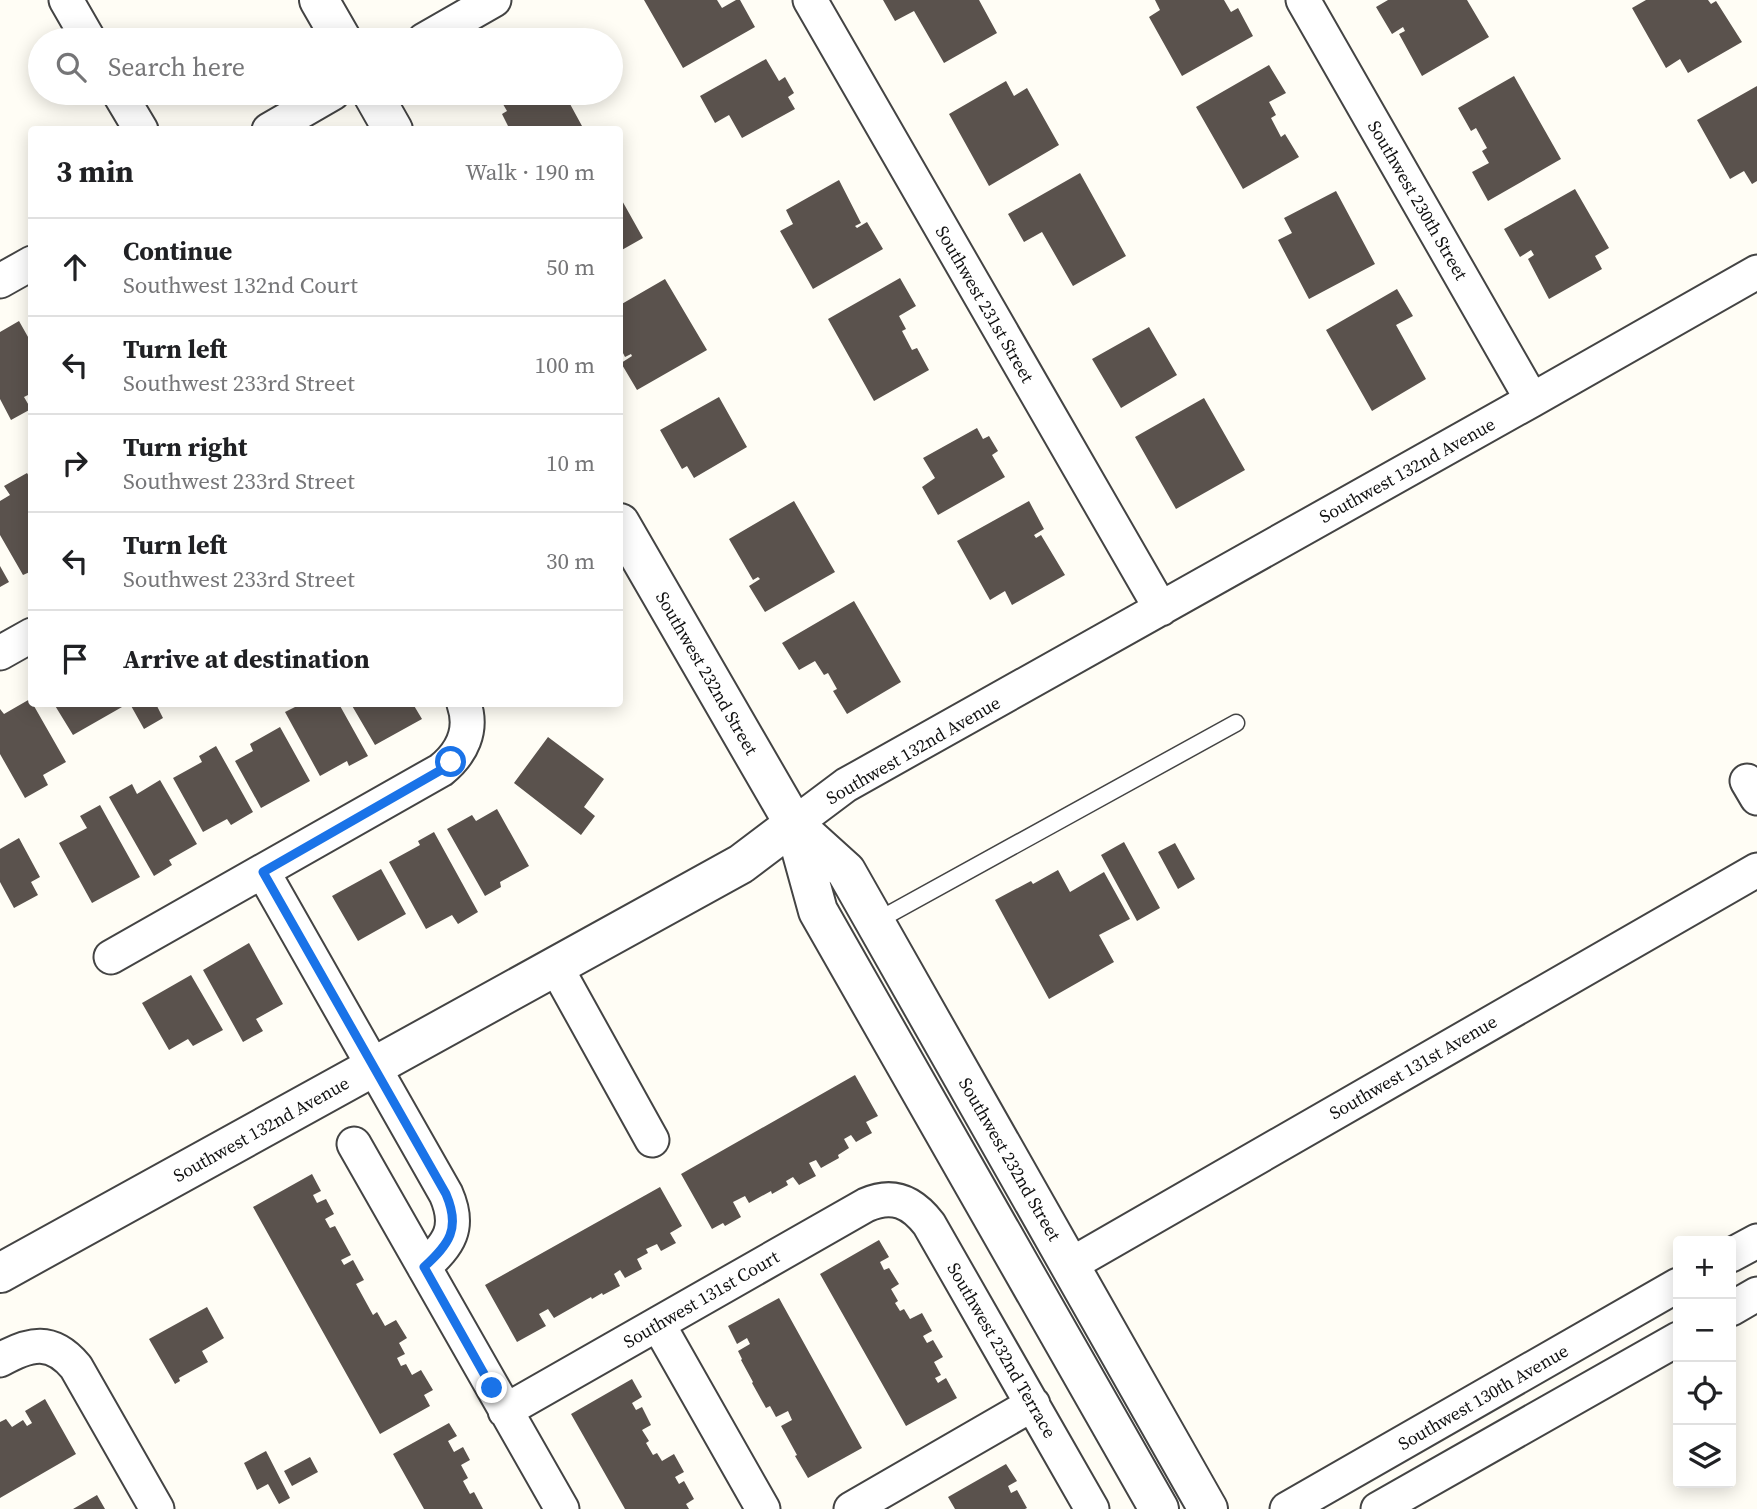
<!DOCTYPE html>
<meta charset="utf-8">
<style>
body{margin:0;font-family:"Source Serif 4",serif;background:#f6f6f6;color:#202124}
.controls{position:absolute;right:21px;bottom:21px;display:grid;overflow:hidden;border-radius:7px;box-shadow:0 4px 18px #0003}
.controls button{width:63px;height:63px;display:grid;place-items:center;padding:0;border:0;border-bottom:2px solid #e0e0e0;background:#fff;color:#202124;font:35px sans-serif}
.stop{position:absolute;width:21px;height:21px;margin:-16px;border:5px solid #1a73e8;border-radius:50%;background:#fff}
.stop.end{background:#1a73e8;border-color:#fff;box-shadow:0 2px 7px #0008}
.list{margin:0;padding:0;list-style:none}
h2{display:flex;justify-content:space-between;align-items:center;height:91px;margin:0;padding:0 28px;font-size:30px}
h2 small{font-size:23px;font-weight:400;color:#757577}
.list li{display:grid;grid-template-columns:46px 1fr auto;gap:21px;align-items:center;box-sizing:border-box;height:98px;padding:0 28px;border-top:2px solid #e0e0e0}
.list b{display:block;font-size:26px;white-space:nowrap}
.list p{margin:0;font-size:23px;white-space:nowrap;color:#757577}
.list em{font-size:23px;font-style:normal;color:#757577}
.icon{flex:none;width:38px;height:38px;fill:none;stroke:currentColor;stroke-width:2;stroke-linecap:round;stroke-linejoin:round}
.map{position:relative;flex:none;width:1757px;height:1509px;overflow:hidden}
.search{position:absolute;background:#fff;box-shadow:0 4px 18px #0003;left:28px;top:28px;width:595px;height:77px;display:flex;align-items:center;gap:18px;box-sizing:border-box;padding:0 24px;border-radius:38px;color:#757577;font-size:26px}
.panel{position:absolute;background:#fff;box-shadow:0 4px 18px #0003;left:28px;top:126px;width:595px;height:581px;border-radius:7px}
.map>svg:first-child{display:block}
.building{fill:#5a524d}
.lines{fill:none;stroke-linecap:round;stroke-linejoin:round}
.service-casing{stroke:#444;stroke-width:19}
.minor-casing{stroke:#444;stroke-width:37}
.tertiary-casing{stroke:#444;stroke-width:42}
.service{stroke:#fff;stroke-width:16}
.minor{stroke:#fff;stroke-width:33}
.tertiary{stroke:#fff;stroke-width:38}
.route{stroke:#1a73e8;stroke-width:9}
.labels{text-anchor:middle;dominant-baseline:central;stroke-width:7;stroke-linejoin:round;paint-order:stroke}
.street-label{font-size:18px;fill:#111;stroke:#fff}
</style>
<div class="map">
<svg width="1757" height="1509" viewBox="0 0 1757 1509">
<rect width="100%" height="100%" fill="#fffdf5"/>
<!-- building -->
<path class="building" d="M644,0H717L722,8L736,0H740L755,27L683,68Z
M883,0H979L997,33L944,63L914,11L895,21Z
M1155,0H1224L1231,12L1238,8L1253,36L1182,76L1149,17L1160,10Z
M1388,0H1467L1489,37L1422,76L1399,34L1405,31L1403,27L1392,34L1376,7Z
M1646,0H1708L1711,4L1716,1L1742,42L1688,73L1680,59L1666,68L1632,8Z
M766,59L779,81L785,77L794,93L788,97L795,109L742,138L729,115L715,123L700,96Z
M1269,65L1286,93L1269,102L1276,115L1271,118L1281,137L1285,134L1299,157L1243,189L1196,107Z
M1514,76L1561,159L1488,201L1472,172L1489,163L1482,151L1487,148L1476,128L1471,131L1458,108Z
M1006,81L1014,96L1027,88L1059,145L989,186L949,114Z
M1757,86V181L1752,184L1744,171L1730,179L1697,120Z
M489,93H564L582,126L576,130H510L502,114L507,111L497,94L492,97Z
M1080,173L1126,256L1073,286L1042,232L1024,242L1008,214Z
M839,180L861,223L855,226L857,228L867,222L883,249L813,289L780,231L793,224L786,210Z
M1575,189L1609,248L1595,256L1602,269L1549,299L1528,259L1534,255L1531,250L1520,257L1504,229Z
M1336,191L1375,264L1309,299L1278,240L1292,233L1284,218Z
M620,197L643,238L620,251Z
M900,278L916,306L899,316L906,329L902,331L912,350L917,348L929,370L874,401L828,319Z
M665,279L707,350L637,390L621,363L632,356L631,354L625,357L620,347V305Z
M1397,289L1413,316L1396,325L1426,379L1372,411L1326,330Z
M19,321L32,344V393L24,397L31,409L11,420L0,399V332Z
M1149,327L1177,375L1121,408L1092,359Z
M719,397L747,447L694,478L687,466L682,469L660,430Z
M1204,398L1245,470L1176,509L1135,437Z
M977,428L983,439L989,436L998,451L992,455L1005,477L938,515L922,487L935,478L923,458Z
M27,473L32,481V571L23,575L0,535V501L10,495L4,486Z
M794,501L835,572L765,612L749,586L760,579L758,577L753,580L729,539Z
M1029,501L1044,529L1034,535L1036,538L1041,535L1065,575L1012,605L1005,591L990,600L957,541Z
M0,566L9,582L0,587Z
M854,601L901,682L847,714L833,691L837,689L828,673L824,675L815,661L799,670L782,643Z
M30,699L66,762L43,775L48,785L25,798L0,754V709L4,714Z
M54,704H120L122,707L73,735Z
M130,704H161L157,706L163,718L144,729Z
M301,704H339L368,756L349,766L347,761L320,776L285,712Z
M351,704H413L422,719L375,745Z
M280,727L310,781L261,808L235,761L253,751L250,744Z
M548,737L604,779L584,807L595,816L581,835L514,783Z
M216,746L253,812L231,825L227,819L203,832L173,778L202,762L199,756Z
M160,780L197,844L169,860L172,865L154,876L109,797L132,784L137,794Z
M100,805L140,877L92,903L59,843L87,828L80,816Z
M497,809L529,866L500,882L501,887L485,896L447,829L472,815L476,821Z
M434,832L478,912L458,924L452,915L426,929L389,862L420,845L418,841Z
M19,838L40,877L31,882L38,895L14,908L0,882V849Z
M1124,842L1160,908L1137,921L1101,855Z
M1175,843L1195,879L1178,889L1158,852Z
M381,869L406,914L358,941L332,896Z
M1058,870L1070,892L1104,872L1130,919L1099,935L1114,962L1049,999L995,900L1031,881L1033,884Z
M249,943L283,1004L256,1019L263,1031L243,1042L203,970Z
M191,975L223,1030L193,1046L188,1039L169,1050L142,1003Z
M855,1075L878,1116L866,1122L872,1133L856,1142L851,1135L844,1139L849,1148L838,1155L839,1158L821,1168L816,1160L809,1163L816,1176L799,1185L793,1177L786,1181L788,1185L772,1194L771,1191L749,1203L745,1196L733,1202L741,1217L725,1226L723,1223L712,1229L681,1174Z
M312,1174L321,1191L313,1195L317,1203L326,1199L334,1214L325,1219L330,1228L335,1226L351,1255L341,1260L344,1265L353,1260L364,1280L356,1284L373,1315L377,1312L385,1326L396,1320L407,1338L399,1343L405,1354L397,1358L401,1366L406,1364L412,1375L421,1370L433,1390L424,1395L430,1406L380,1434L253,1207Z
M660,1187L682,1226L670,1233L676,1243L661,1251L657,1244L646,1249L648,1253L637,1259L642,1269L625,1278L620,1270L614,1274L620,1286L603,1295L602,1293L592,1299L591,1297L554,1318L548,1309L539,1314L546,1326L517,1342L485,1285Z
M879,1240L889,1257L880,1262L884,1270L889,1268L899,1284L891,1289L898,1301L895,1303L900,1311L904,1309L910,1319L922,1313L932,1331L923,1336L927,1343L933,1340L943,1357L934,1362L941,1375L935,1378L938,1383L946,1378L957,1398L906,1426L820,1274Z
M779,1298L862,1448L808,1478L795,1456L797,1455L781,1426L792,1420L788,1411L776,1417L770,1406L766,1408L752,1383L753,1382L741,1360L742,1359L738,1351L750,1344L747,1338L737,1344L728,1326Z
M207,1307L224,1338L202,1351L208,1362L179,1378L180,1381L175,1384L149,1339Z
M632,1379L642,1397L632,1403L636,1410L642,1407L651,1425L642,1430L649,1441L646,1443L653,1455L657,1453L662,1461L674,1454L684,1472L675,1477L679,1484L684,1481L694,1499L686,1504L689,1509H625L571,1414Z
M45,1399L76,1454L0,1498V1422L6,1419L12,1427L23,1420L27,1426L32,1423L25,1411Z
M449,1423L457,1436L448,1441L454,1452L463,1447L470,1460L461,1465L468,1478L463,1481L470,1494L474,1492L483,1509H424L393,1454Z
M266,1451L290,1498L279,1504L268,1484L257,1490L244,1463Z
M310,1457L318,1472L292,1486L284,1471Z
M1006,1464L1017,1481L1008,1486L1011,1493L1017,1490L1027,1508L1025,1509H955L948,1497Z
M97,1495L105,1509H73Z"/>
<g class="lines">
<!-- service casing -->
<g class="service-casing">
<path id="service" d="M875,922L1236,723"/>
</g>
<!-- minor casing -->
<g class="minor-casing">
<path id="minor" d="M66,0L89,40
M810,0L1161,609
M1303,0L1532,400
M424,40L494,0
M119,93L141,130
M269,130L333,93
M0,281L32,263
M0,653L32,635
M1747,781L1757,798
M794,824L846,785L1532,400L1757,272
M263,872L446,1194C461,1228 449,1244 424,1267
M111,957L441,770C462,753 473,730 464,704
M556,967L652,1140
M354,1144L562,1509
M1731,1255L1757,1241
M1070,1265L1757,870
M1731,1309L1757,1294
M658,1324L763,1509
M0,1360C30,1343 52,1338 76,1367L157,1509
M505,1411L866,1205C893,1193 912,1202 929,1224L1092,1509
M851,1509L1033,1404
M1287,1509L1678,1285
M1378,1509L1678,1339"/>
</g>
<!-- tertiary casing -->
<g class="tertiary-casing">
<path id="tertiary" d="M319,0L342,40
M372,93L393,130
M620,523L794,824L818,911L1159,1509
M794,824L846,871L1208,1509
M0,1273L741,864L794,824"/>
</g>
<!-- service -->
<use href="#service" class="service"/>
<!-- minor -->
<use href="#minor" class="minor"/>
<!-- tertiary -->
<use href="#tertiary" class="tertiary"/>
</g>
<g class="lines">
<!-- route -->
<path class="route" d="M451,762L441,770L263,872L446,1194C461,1229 449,1244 424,1267L492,1388"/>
</g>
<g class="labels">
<!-- street labels -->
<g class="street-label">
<text transform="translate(1418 200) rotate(60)">Southwest 230th Street</text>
<text transform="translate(985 304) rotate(60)">Southwest 231st Street</text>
<text transform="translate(1407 470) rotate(-29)">Southwest 132nd Avenue</text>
<text transform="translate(707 673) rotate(60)">Southwest 232nd Street</text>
<text transform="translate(913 750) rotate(-30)">Southwest 132nd Avenue</text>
<text transform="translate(1413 1067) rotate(-30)">Southwest 131st Avenue</text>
<text transform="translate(261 1129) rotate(-29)">Southwest 132nd Avenue</text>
<text transform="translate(1010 1159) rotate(60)">Southwest 232nd Street</text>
<text transform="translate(701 1299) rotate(-30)">Southwest 131st Court</text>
<text transform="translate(1002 1350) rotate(60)">Southwest 232nd Terrace</text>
<text transform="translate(1483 1397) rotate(-30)">Southwest 130th Avenue</text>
</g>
</g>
</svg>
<div class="controls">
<button>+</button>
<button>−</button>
<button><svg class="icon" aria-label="locate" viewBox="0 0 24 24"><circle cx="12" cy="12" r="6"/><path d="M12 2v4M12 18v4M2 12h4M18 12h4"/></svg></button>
<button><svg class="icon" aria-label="layers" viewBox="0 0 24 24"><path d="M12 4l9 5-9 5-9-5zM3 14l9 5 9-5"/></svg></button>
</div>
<div class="stop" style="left:451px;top:762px"></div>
<div class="stop end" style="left:492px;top:1388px"></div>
<div class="search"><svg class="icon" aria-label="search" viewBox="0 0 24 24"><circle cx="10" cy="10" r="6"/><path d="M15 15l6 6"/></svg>Search here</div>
<section class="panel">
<h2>3 min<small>Walk · 190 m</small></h2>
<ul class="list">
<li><svg class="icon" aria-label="ahead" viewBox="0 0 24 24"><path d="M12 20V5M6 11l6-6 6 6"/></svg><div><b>Continue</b><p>Southwest 132nd Court</p></div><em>50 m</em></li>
<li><svg class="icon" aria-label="left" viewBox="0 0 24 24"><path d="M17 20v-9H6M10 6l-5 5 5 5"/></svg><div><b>Turn left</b><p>Southwest 233rd Street</p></div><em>100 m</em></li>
<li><svg class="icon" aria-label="right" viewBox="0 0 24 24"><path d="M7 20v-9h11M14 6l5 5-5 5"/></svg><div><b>Turn right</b><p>Southwest 233rd Street</p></div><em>10 m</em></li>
<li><svg class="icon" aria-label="left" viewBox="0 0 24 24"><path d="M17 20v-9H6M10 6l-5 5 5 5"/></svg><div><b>Turn left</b><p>Southwest 233rd Street</p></div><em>30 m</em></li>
<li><svg class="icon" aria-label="arrive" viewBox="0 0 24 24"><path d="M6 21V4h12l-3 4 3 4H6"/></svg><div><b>Arrive at destination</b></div></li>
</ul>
</section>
</div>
